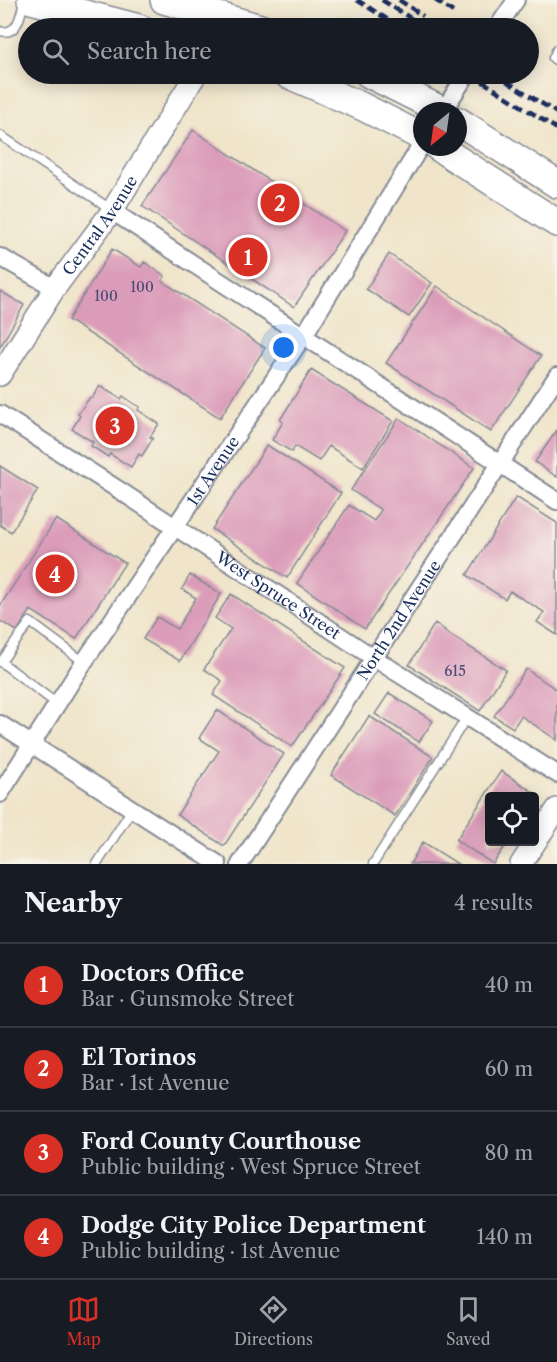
<!DOCTYPE html>
<meta charset="utf-8">
<style>
body{margin:0;font-family:"Libre Caslon Text",serif;background:#242831;color:#f1f3f6}
.controls{position:absolute;right:18px;bottom:18px;display:grid;overflow:hidden;border-radius:6px;box-shadow:0 3px 15px #0003}
.controls button{width:54px;height:54px;display:grid;place-items:center;padding:0;border:0;border-bottom:2px solid #363941;background:#171b24;color:#f1f3f6;font:30px sans-serif}
.compass{position:absolute;left:413px;top:102px;width:54px;height:54px;border-radius:50%;background:#171b24;box-shadow:0 3px 15px #0003;rotate:209deg}
.you{position:absolute;left:284px;top:348px;width:21px;height:21px;margin:-15px;border:4px solid #fff;border-radius:50%;background:#1a73e8;box-shadow:0 0 0 9px #1a73e833}
.badge{display:grid;place-items:center;width:39px;height:39px;border-radius:50%;background:#d93025;color:#fff;font-size:20px;font-weight:700}
.pin{position:absolute;translate:-50% -50%;border:3px solid #fff;box-shadow:0 2px 6px #0006}
.list{margin:0;padding:0;list-style:none}
h2{display:flex;justify-content:space-between;align-items:center;height:78px;margin:0;padding:0 24px;font-size:26px}
h2 small{font-size:20px;font-weight:400;color:#9ea1a6}
.list li{display:grid;grid-template-columns:39px 1fr auto;gap:18px;align-items:center;box-sizing:border-box;height:84px;padding:0 24px;border-top:2px solid #363941}
.list b{display:block;font-size:22px;white-space:nowrap}
.list p{margin:0;font-size:20px;white-space:nowrap;color:#9ea1a6}
.list em{font-size:20px;font-style:normal;color:#9ea1a6}
.icon{flex:none;width:33px;height:33px;fill:none;stroke:currentColor;stroke-width:2;stroke-linecap:round;stroke-linejoin:round}
.map{position:relative;flex:none;width:557px;height:864px;overflow:hidden}
.search{position:absolute;background:#171b24;box-shadow:0 3px 15px #0003;left:18px;right:18px;top:18px;height:66px;display:flex;align-items:center;gap:15px;box-sizing:border-box;padding:0 21px;border-radius:33px;color:#9ea1a6;font-size:22px}
.sheet{height:414px;background:#171b24}
nav{display:flex;justify-content:space-around;align-items:center;box-sizing:border-box;height:84px;border-top:2px solid #363941;background:#171b24;font-size:16px;color:#9ea1a6}
nav a{display:grid;justify-items:center;gap:3px}
nav .on{color:#d93025}
.map>svg:first-child{display:block}
.building{fill:#db9cb9}
.lines{fill:none;stroke-linecap:round;stroke-linejoin:round}
.service-casing{stroke:#868a94;stroke-width:11}
.minor-casing{stroke:#868a94;stroke-width:20}
.tertiary-casing{stroke:#868a94;stroke-width:24}
.primary-casing{stroke:#868a94;stroke-width:30}
.service{stroke:#fff;stroke-width:8}
.minor{stroke:#fff;stroke-width:16}
.tertiary{stroke:#fff;stroke-width:21}
.primary{stroke:#fff;stroke-width:27}
.rail{stroke:#1b2f5e;stroke-width:4.5;stroke-dasharray:9 4.5;stroke-linecap:butt}
.labels{text-anchor:middle;dominant-baseline:central;stroke-width:4.5;stroke-linejoin:round;paint-order:stroke}
.number-label{font-size:14px;fill:#4b4a75}
.street-label{font-size:16px;fill:#1b2f5e;stroke:#f7f3e8}
</style>
<div class="map">
<svg width="557" height="864" viewBox="0 0 557 864">
<rect width="100%" height="100%" fill="#f7f3e8"/>
<filter id="ink" filterUnits="userSpaceOnUse"><feTurbulence type="fractalNoise" baseFrequency=".0167" numOctaves="2"/><feDisplacementMap in="SourceGraphic" scale="12" xChannelSelector="R" yChannelSelector="G"/><feConvolveMatrix kernelMatrix="1 2 1 2 8 2 1 2 1" color-interpolation-filters="sRGB"/></filter>
<filter id="wash" filterUnits="userSpaceOnUse"><feTurbulence type="fractalNoise" baseFrequency=".008" numOctaves="4" result="noise"/><feDisplacementMap in="SourceGraphic" scale="24" xChannelSelector="R" yChannelSelector="G"/><feGaussianBlur stdDeviation="1.35" result="paint"/><feColorMatrix in="noise" values="0 0 0 0 0 0 0 0 0 0 0 0 0 0 0 0 0 1.4 0 .05"/><feComposite in="paint" operator="in"/></filter>
<g filter="url(#wash)">
<rect width="100%" height="100%" fill="#f0e5ca"/>
<g id="blocks">
<!-- building -->
<path class="building" d="M193,130L345,231L294,307L142,206Z
M112,249L141,267L144,262L165,276L162,281L265,348L220,418L68,320Z
M389,254L432,283L409,317L366,289Z
M437,286L541,356L491,432L386,363Z
M0,291L24,305L0,347Z
M311,370L393,421L363,468L329,446L319,461L295,446L292,452L272,440L283,422L280,420Z
M100,386L121,399L123,396L133,403L140,407L138,410L159,424L150,437L153,438L142,456L139,454L131,467L110,454L108,457L91,446L93,442L72,429L80,416L78,414L90,397L92,398Z
M399,418L474,468L365,629L297,583L349,505L374,521L381,510L351,490Z
M557,430V477L535,462Z
M267,445L341,493L287,578L212,529Z
M0,466L38,490L11,532L0,525Z
M516,497L557,523V635L537,622L544,612L510,591L505,599L467,575Z
M56,519L125,563L76,639L31,610L17,631L0,621V606Z
M190,575L221,594L180,661L143,639L157,617L177,629L196,598L182,589Z
M231,594L345,668L292,747L213,695L222,681L204,669L231,629L215,618Z
M435,623L445,630L444,631L506,670L480,711L409,665Z
M526,669L557,690V740L521,716L513,728L494,716Z
M389,693L433,721L419,742L375,714Z
M217,710L284,754L224,846L177,815L219,751L199,738Z
M369,716L433,757L395,816L331,775Z
M501,771L538,795L534,801V796H489V842H508L493,864L456,840Z
M423,842L458,864H410Z"/>
</g>
</g>
<g filter="url(#ink)">
<use href="#blocks" fill-opacity="0" stroke="#868a94" stroke-width="1.5"/>
<g class="lines">
<!-- service casing -->
<g class="service-casing">
<path id="service" d="M0,31C18,36 21,14 24,1
M557,49L553,58L557,61
M0,135L112,210
M57,704L1,662L30,622L84,662
M97,864L132,809
M373,864L467,717"/>
</g>
<!-- minor casing -->
<g class="minor-casing">
<g id="minor">
<path d="M497,28L516,0"/>
<path d="M443,111L467,74"/>
<path d="M112,211L557,501"/>
<path d="M0,257L55,288"/>
<path id="s1" d="M0,414L122,492L374,658L557,774"/>
<path d="M0,724L218,864"/>
<path id="s2" d="M0,794L84,662L304,335L422,144"/>
<path id="s3" d="M240,864L557,376"/>
</g>
</g>
<!-- tertiary casing -->
<g class="tertiary-casing">
<g id="tertiary">
<path id="s4" d="M0,375L55,288L112,211L196,74"/>
<path d="M521,864L557,809"/>
</g>
</g>
<!-- primary casing -->
<g class="primary-casing">
<path id="primary" d="M31,0L139,28
M164,0L260,28
M287,74L361,106L422,137
M369,74L443,111
M458,121L557,184
M438,147L557,223"/>
</g>
<!-- service -->
<use href="#service" class="service"/>
<!-- minor -->
<use href="#minor" class="minor"/>
<!-- tertiary -->
<use href="#tertiary" class="tertiary"/>
<!-- primary -->
<use href="#primary" class="primary"/>
<!-- rail -->
<path class="rail" d="M357,0L401,28
M382,0L426,28
M399,0L423,16
M435,0L453,12
M471,74L557,129
M495,74L557,113"/>
</g>
</g>
<g class="labels">
<!-- number labels -->
<g class="number-label">
<text x="142" y="287">100</text>
<text x="106" y="296">100</text>
<text x="455" y="671">615</text>
</g>
<!-- street labels -->
<g class="street-label">
<text stroke="none"><textPath href="#s4" startOffset="180">Central Avenue</textPath></text>
<text stroke="none"><textPath href="#s2" startOffset="387">1st Avenue</textPath></text>
<text stroke="none"><textPath href="#s1" startOffset="332">West Spruce Street</textPath></text>
<text stroke="none"><textPath href="#s3" startOffset="291">North 2nd Avenue</textPath></text>
</g>
</g>
</svg>
<div class="controls">
<button><svg class="icon" aria-label="locate" viewBox="0 0 24 24"><circle cx="12" cy="12" r="6"/><path d="M12 2v4M12 18v4M2 12h4M18 12h4"/></svg></button>
</div>
<svg class="compass" viewBox="-18 -18 36 36"><path d="M0-13l5 13h-10z" fill="#e53935"/><path d="M0 13l5-13h-10z" fill="#9ea1a6"/></svg>
<div class="you"></div>
<div class="pin badge" style="left:248px;top:257px">1</div>
<div class="pin badge" style="left:280px;top:203px">2</div>
<div class="pin badge" style="left:115px;top:426px">3</div>
<div class="pin badge" style="left:55px;top:574px">4</div>
<div class="search"><svg class="icon" aria-label="search" viewBox="0 0 24 24"><circle cx="10" cy="10" r="6"/><path d="M15 15l6 6"/></svg>Search here</div>
</div>
<section class="sheet">
<h2>Nearby<small>4 results</small></h2>
<ul class="list">
<li><span class="badge">1</span><div><b>Doctors Office</b><p>Bar · Gunsmoke Street</p></div><em>40 m</em></li>
<li><span class="badge">2</span><div><b>El Torinos</b><p>Bar · 1st Avenue</p></div><em>60 m</em></li>
<li><span class="badge">3</span><div><b>Ford County Courthouse</b><p>Public building · West Spruce Street</p></div><em>80 m</em></li>
<li><span class="badge">4</span><div><b>Dodge City Police Department</b><p>Public building · 1st Avenue</p></div><em>140 m</em></li>
</ul>
</section>
<nav>
<a class="on"><svg class="icon" aria-label="map" viewBox="0 0 24 24"><path d="M3 6l6-2 6 2 6-2v14l-6 2-6-2-6 2zM9 4v14M15 6v14"/></svg>Map</a>
<a><svg class="icon" aria-label="directions" viewBox="0 0 24 24"><path d="M12 3l9 9-9 9-9-9zM9 14v-3h6M13 9l2 2-2 2"/></svg>Directions</a>
<a><svg class="icon" aria-label="saved" viewBox="0 0 24 24"><path d="M7 4h10v16l-5-4-5 4z"/></svg>Saved</a>
</nav>
